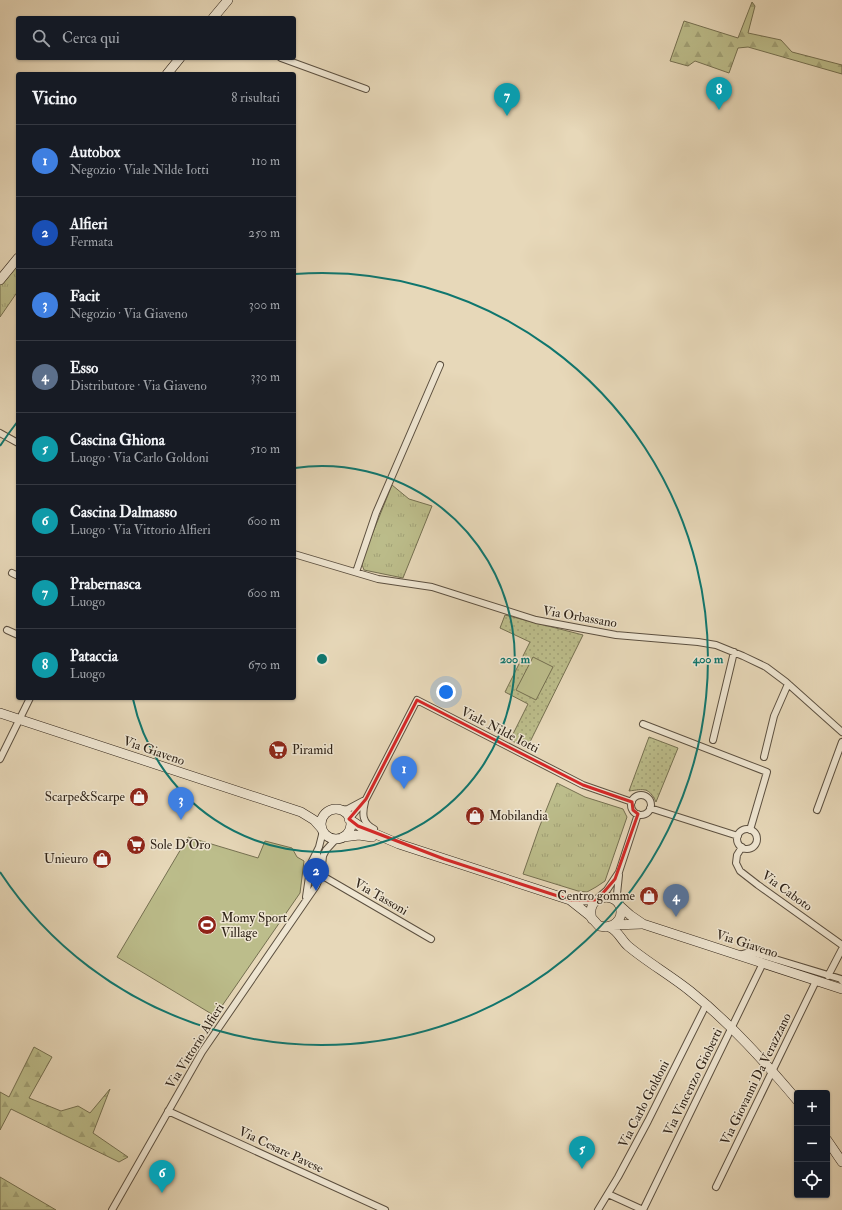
<!DOCTYPE html>
<html lang="it">
<meta charset="utf-8">
<style>
body{margin:0;font-family:"IM FELL Double Pica",serif;background:#242831;color:#f1f3f6}
.controls{position:absolute;right:12px;bottom:12px;display:grid;overflow:hidden;border-radius:4px;box-shadow:0 1px 3px #0004}
.controls button{width:36px;height:36px;display:grid;place-items:center;padding:0;border:0;border-bottom:1px solid #363941;background:#171b24;color:#f1f3f6;font:20px sans-serif}
.you{position:absolute;left:446px;top:692px;width:14px;height:14px;margin:-10px;border:3px solid #fff;border-radius:50%;background:#1a73e8;box-shadow:0 0 0 6px #1a73e833}
.badge{display:grid;place-items:center;width:26px;height:26px;border-radius:50%;background:#c59692;color:#fff;font-size:13px;font-weight:700}
.pin{position:absolute;translate:-50% -33px;filter:drop-shadow(0 1px 2px #0008)}
.pin::after{content:'';position:absolute;top:21px;width:14px;height:12px;background:inherit;clip-path:polygon(0 0,100% 0,50% 100%)}
.list{margin:0;padding:0;list-style:none}
h2{display:flex;justify-content:space-between;align-items:center;height:52px;margin:0;padding:0 16px;font-size:17px}
h2 small{font-size:13px;font-weight:400;color:#9ea1a6}
.list li{display:grid;grid-template-columns:26px 1fr auto;gap:12px;align-items:center;box-sizing:border-box;height:72px;padding:0 16px;border-top:1px solid #363941}
.list b{display:block;font-size:15px;white-space:nowrap}
.list p{margin:0;font-size:13px;white-space:nowrap;color:#9ea1a6}
.list em{font-size:13px;font-style:normal;color:#9ea1a6}
.icon{flex:none;width:22px;height:22px;fill:none;stroke:currentColor;stroke-width:2;stroke-linecap:round;stroke-linejoin:round}
.map{position:relative;flex:none;width:842px;height:1210px;overflow:hidden}
.search{position:absolute;background:#171b24;box-shadow:0 1px 3px #0004;left:16px;top:16px;width:280px;height:44px;display:flex;align-items:center;gap:10px;box-sizing:border-box;padding:0 14px;border-radius:4px;color:#9ea1a6;font-size:15px}
.panel{position:absolute;background:#171b24;box-shadow:0 1px 3px #0004;left:16px;top:72px;width:280px;height:628px;border-radius:4px}
.map>svg:first-child{display:block}
.grass{fill:url(#grass-tufts);stroke:#757051}
.forest{fill:url(#forest-firs);stroke:#757051}
.park{fill:url(#park-dots);stroke:#757051}
.pitch{fill:#bcbd8b;stroke:#757051}
.lines{fill:none;stroke-linecap:round;stroke-linejoin:round}
.street-casing{stroke:#5c5040;stroke-width:8}
.secondary-casing{stroke:#2e2217;stroke-width:10}
.street{stroke:#efe6d2;stroke-width:6}
.secondary{stroke:#efe6d2;stroke-width:9}
.marked{fill:none;stroke:#d62828;stroke-width:3;stroke-linejoin:round}
.ring{fill:none;stroke:#0f766e;stroke-width:2}
.labels{text-anchor:middle;dominant-baseline:central;stroke-width:3;stroke-linejoin:round;paint-order:stroke}
.street-label{font-size:13px;fill:#2e2217;stroke:#efe6d2}
.poi-label{font-size:13px;fill:#2e2217;stroke:#efe6d2;text-anchor:start}
.centre{fill:#0f766e;stroke:#efe6d2;stroke-width:2}
.ring-label{font-size:12px;text-anchor:middle;font-weight:bold;fill:#0f766e;stroke:#efe6d2;stroke-width:3;stroke-linejoin:round;paint-order:stroke}
</style>
<div class="map">
<svg width="842" height="1210" viewBox="0 0 842 1210">
<defs>
<pattern id="grass-tufts" width="24" height="20" patternUnits="userSpaceOnUse"><rect width="24" height="20" fill="#bcbd8b"/><path d="M3 7l-1-3M5 7V3M7 7l1-3M15 17l-1-3M17 17v-4M19 17l1-3" fill="none" stroke="#a2a277"/></pattern>
<pattern id="forest-firs" width="22" height="20" patternUnits="userSpaceOnUse"><rect width="22" height="20" fill="#bcbd8b"/><path d="M5 1l3.5 6h-7zM16 11l3.5 6h-7z" fill="#a2a277"/></pattern>
<pattern id="park-dots" width="8" height="8" patternUnits="userSpaceOnUse"><rect width="8" height="8" fill="#bcbd8b"/><path d="M2 2h.1M6 6h.1" fill="none" stroke="#a2a277" stroke-width="1.8" stroke-linecap="round"/></pattern>
</defs>
<rect width="100%" height="100%" fill="#e7d8b9"/>
<filter id="stains"><feTurbulence type="fractalNoise" baseFrequency=".005" numOctaves="4"/><feColorMatrix values="0 0 0 0 .2 0 0 0 0 .09 0 0 0 0 .02 0 0 0 .5 -.17"/></filter>
<radialGradient id="worn" r=".72"><stop offset=".6" stop-color="#630" stop-opacity="0"/><stop offset="1" stop-color="#630" stop-opacity=".3"/></radialGradient>
<!-- grass -->
<path class="grass" d="M18,262V291L0,317V284Z
M392,485L409,499L432,506L403,578L364,570L361,562Z
M557,783L585,797L623,809L627,817L605,881L596,887L587,892L578,891L523,874L539,828Z"/>
<!-- forest -->
<path class="forest" d="M752,2L755,6L748,33L781,40L792,52L842,65V74L748,47L738,48L729,73L695,61L688,66L670,61L684,21L738,38Z
M34,1047L52,1057L29,1098L61,1111L78,1106L90,1113L110,1089L93,1133L128,1157L119,1162L11,1109L0,1130V1092L9,1097Z
M0,1177L56,1210H0Z"/>
<!-- park -->
<path class="park" d="M505,615L583,635L527,748L510,740L528,704L505,692L530,642L500,628Z
M649,737L678,748L656,802C649,787 644,789 629,791Z"/>
<!-- pitch -->
<path class="pitch" d="M533,657L553,667L536,700L516,690Z
M188,837L258,858L265,841L292,848L297,857L304,861L300,893L215,1016L117,957Z"/>
<g class="lines">
<!-- street casing -->
<g class="street-casing">
<path id="street" d="M281,58L366,89
M0,433L18,443
M294,554L378,579L432,587L536,620L616,635L698,642L716,645L743,656L766,667L786,682L842,732
M356,572L376,513L440,365
M12,573L18,576
M7,630L18,635
M643,724L767,772L750,830
M713,740L734,652
M764,757L774,716L788,684
M0,759L30,698
M631 805a10 10 0 1 1 20 0a10 10 0 1 1-20 0Z
M365,802C362,814 362,823 374,829
M650,808L738,836
M340,810L348,809L363,801
M817,810L842,742
M349,819L366,799L417,700L583,785L632,802
M737 839a10 10 0 1 1 20 0a10 10 0 1 1-20 0Z
M742,847L737,855L736,863L740,871L758,885L842,945
M317,852V869L321,875L431,939
M619,875L617,894L619,904
M306,897L311,863L319,847L323,831
M598,898L607,890L619,872L638,814
M739,955L749,952L758,954L841,979L842,981
M828,976L842,949
M168,1111L385,1210
M716,1187L816,981
M608,1194L643,1210L763,963
M112,1210L202,1052L316,886L321,875L323,856L326,850L336,839
M598,1210L618,1177L648,1121L706,1005"/>
</g>
<!-- secondary casing -->
<g class="secondary-casing">
<path id="secondary" d="M213,18L228,0
M167,74L180,58
M0,280L18,258
M0,713L301,812L314,820L322,829
M321 824a15 15 0 1 1 30 0a15 15 0 1 1-30 0Z
M349,819L364,829L399,844L570,900H597
M343,837L359,835L372,837
M570,900L589,915L599,926L606,927L613,925L642,924
M620,906L630,915L643,924L842,989
M592,919C584,893 621,890 621,912C621,918 618,922 613,925
M609,927C618,930 621,940 628,946C647,962 670,975 690,991C730,1023 764,1061 797,1100
M827,1140L842,1162"/>
</g>
<!-- street -->
<use href="#street" class="street"/>
<!-- secondary -->
<use href="#secondary" class="secondary"/>
</g>
<!-- marked area -->
<path class="marked" d="M417,700L583,785L632,802L633,810L638,814L615,879L597,900H570L444,859L358,826L349,819L366,799Z"/>
<!-- distance rings -->
<g class="ring">
<path d="M295 468A193 193 0 1 1 133 699"/>
<path d="M0 446A386 386 0 0 1 18 421M295 274A386 386 0 1 1 0 872"/>
</g>
<!-- icons -->
<defs>
<g id="supermarket-disc" transform="scale(1)"><circle r="9.5" fill="#8f2418" stroke="#efe6d2"/><path d="M-6-5.5h2.5l.6 2H6L4.5 2H-2.5L-4.4-4H-6ZM-1.5 3.2a1.3 1.3 0 1 0 .1 0ZM3 3.2a1.3 1.3 0 1 0 .1 0Z" fill="#fff"/></g>
<g id="shop-disc" transform="scale(1)"><circle r="9.5" fill="#8f2418" stroke="#efe6d2"/><path d="M-5-2.5h2.3a2.7 3.5 0 0 1 5.4 0H5L5.5 6h-11ZM-1.5-2.5h3a1.5 2.3 0 0 0-3 0Z" fill="#fff"/></g>
<g id="stadium-disc" transform="scale(1)"><circle r="9.5" fill="#8f2418" stroke="#efe6d2"/><path d="M0-5a6.5 5 0 1 0 0 10a6.5 5 0 1 0 0-10ZM-3.5-1.8h7v3.6h-7Z" fill="#fff"/></g>
</defs>
<g fill-rule="evenodd">
<use href="#supermarket-disc" x="278" y="750"/>
<use href="#shop-disc" x="139" y="797"/>
<use href="#shop-disc" x="475" y="816"/>
<use href="#supermarket-disc" x="136" y="845"/>
<use href="#shop-disc" x="102" y="859"/>
<use href="#shop-disc" x="649" y="896"/>
<use href="#stadium-disc" x="207" y="925"/>
</g>
<g class="labels">
<!-- street labels -->
<g class="street-label">
<text transform="translate(580 617) rotate(10)">Via Orbassano</text>
<text transform="translate(500 730) rotate(27)">Viale Nilde Iotti</text>
<text transform="translate(154 751) rotate(19)">Via Giaveno</text>
<text transform="translate(787 891) rotate(36)">Via Caboto</text>
<text transform="translate(381 897) rotate(30)">Via Tassoni</text>
<text transform="translate(747 944) rotate(18)">Via Giaveno</text>
<text transform="translate(195 1046) rotate(-58)">Via Vittorio Alfieri</text>
<text transform="translate(756 1079) rotate(-64)">Via Giovanni Da Verazzano</text>
<text transform="translate(693 1082) rotate(-64)">Via Vincenzo Gioberti</text>
<text transform="translate(644 1104) rotate(-63)">Via Carlo Goldoni</text>
<text transform="translate(281 1150) rotate(25)">Via Cesare Pavese</text>
</g>
<!-- poi labels -->
<g class="poi-label">
<text x="292" y="750">Piramid</text>
<text x="125" y="797" text-anchor="end">Scarpe&amp;Scarpe</text>
<text x="489" y="816">Mobilandia</text>
<text x="150" y="845">Sole D'Oro</text>
<text x="88" y="859" text-anchor="end">Unieuro</text>
<text x="635" y="896" text-anchor="end">Centro gomme</text>
<text x="221" y="918">Momy Sport<tspan x="221" dy="15">Village</tspan></text>
</g>
</g>
<circle cx="322" cy="659" r="6" class="centre"/>
<g class="ring-label">
<text x="515" y="663">200 m</text>
<text x="708" y="663">400 m</text>
</g>
<rect width="100%" height="100%" filter="url(#stains)"/>
<rect width="100%" height="100%" fill="url(#worn)"/>
</svg>
<div class="controls">
<button>+</button>
<button>−</button>
<button><svg class="icon" aria-label="locate" viewBox="0 0 24 24"><circle cx="12" cy="12" r="6"/><path d="M12 2v4M12 18v4M2 12h4M18 12h4"/></svg></button>
</div>
<div class="you"></div>
<div class="pin badge" style="left:404px;top:789px;background:#3f7fe0">1</div>
<div class="pin badge" style="left:316px;top:891px;background:#1a4fb4">2</div>
<div class="pin badge" style="left:181px;top:820px;background:#3f7fe0">3</div>
<div class="pin badge" style="left:676px;top:917px;background:#5c6f8a">4</div>
<div class="pin badge" style="left:582px;top:1169px;background:#0f9aa8">5</div>
<div class="pin badge" style="left:162px;top:1193px;background:#0f9aa8">6</div>
<div class="pin badge" style="left:507px;top:116px;background:#0f9aa8">7</div>
<div class="pin badge" style="left:719px;top:110px;background:#0f9aa8">8</div>
<div class="search"><svg class="icon" aria-label="search" viewBox="0 0 24 24"><circle cx="10" cy="10" r="6"/><path d="M15 15l6 6"/></svg>Cerca qui</div>
<section class="panel">
<h2>Vicino<small>8 risultati</small></h2>
<ul class="list">
<li><span class="badge" style="background:#3f7fe0">1</span><div><b>Autobox</b><p>Negozio · Viale Nilde Iotti</p></div><em>110 m</em></li>
<li><span class="badge" style="background:#1a4fb4">2</span><div><b>Alfieri</b><p>Fermata</p></div><em>250 m</em></li>
<li><span class="badge" style="background:#3f7fe0">3</span><div><b>Facit</b><p>Negozio · Via Giaveno</p></div><em>300 m</em></li>
<li><span class="badge" style="background:#5c6f8a">4</span><div><b>Esso</b><p>Distributore · Via Giaveno</p></div><em>330 m</em></li>
<li><span class="badge" style="background:#0f9aa8">5</span><div><b>Cascina Ghiona</b><p>Luogo · Via Carlo Goldoni</p></div><em>510 m</em></li>
<li><span class="badge" style="background:#0f9aa8">6</span><div><b>Cascina Dalmasso</b><p>Luogo · Via Vittorio Alfieri</p></div><em>600 m</em></li>
<li><span class="badge" style="background:#0f9aa8">7</span><div><b>Prabernasca</b><p>Luogo</p></div><em>600 m</em></li>
<li><span class="badge" style="background:#0f9aa8">8</span><div><b>Pataccia</b><p>Luogo</p></div><em>670 m</em></li>
</ul>
</section>
</div>
